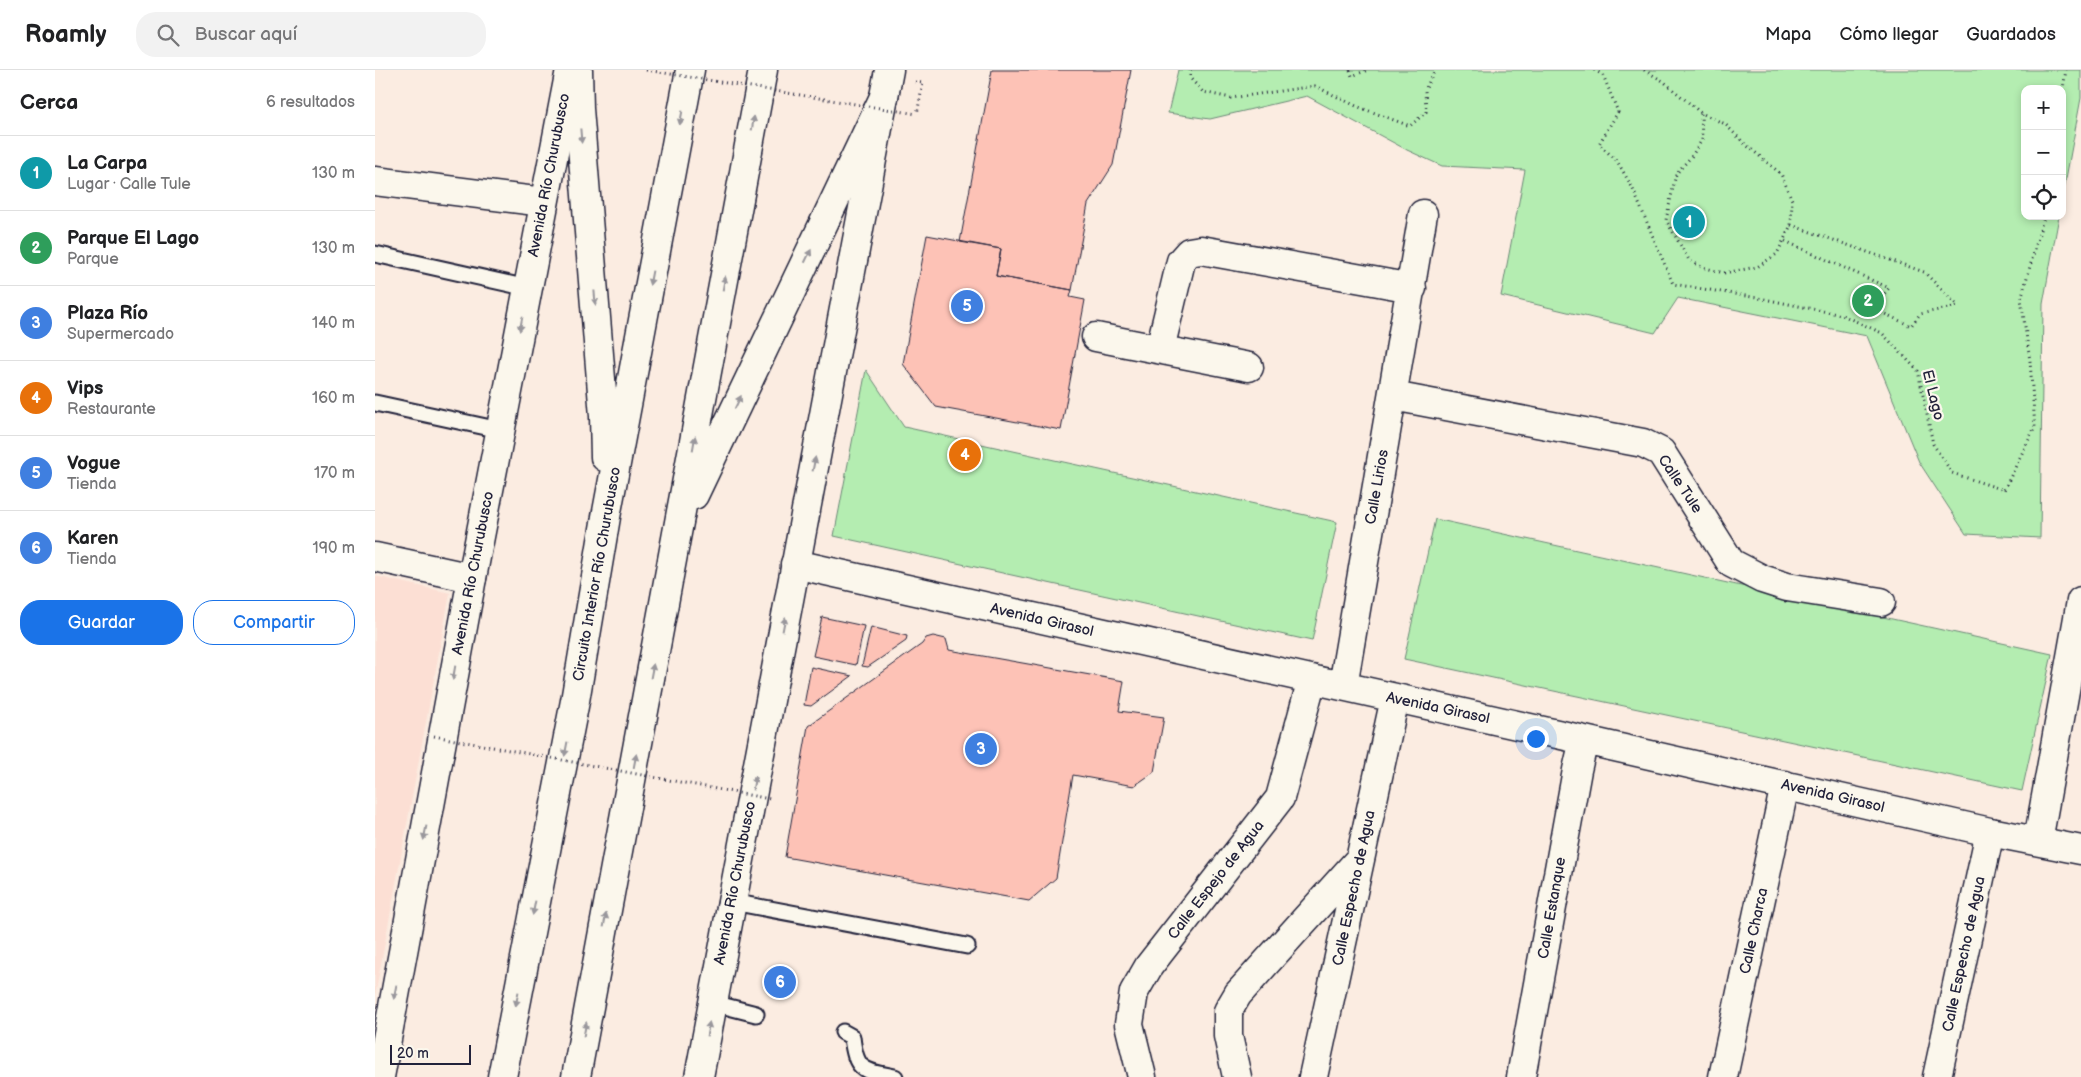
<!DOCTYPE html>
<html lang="es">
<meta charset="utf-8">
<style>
body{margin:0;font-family:"Balsamiq Sans",sans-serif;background:#f2f2f2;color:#202124}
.controls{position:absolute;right:15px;top:15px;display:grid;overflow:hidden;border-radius:10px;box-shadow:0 2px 8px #0003}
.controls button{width:45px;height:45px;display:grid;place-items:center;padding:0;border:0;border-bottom:1px solid #e0e0e0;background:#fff;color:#202124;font:25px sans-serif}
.scale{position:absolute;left:15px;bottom:12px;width:81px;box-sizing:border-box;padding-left:5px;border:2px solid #22223b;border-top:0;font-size:14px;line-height:18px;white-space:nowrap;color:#22223b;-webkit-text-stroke:4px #fbf7ec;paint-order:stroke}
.you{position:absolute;left:1160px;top:668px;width:18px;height:18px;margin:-12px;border:4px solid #fff;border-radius:50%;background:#1a73e8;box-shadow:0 0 0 8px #1a73e833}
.badge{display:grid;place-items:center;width:32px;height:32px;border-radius:50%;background:#1a73e8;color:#fff;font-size:16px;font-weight:700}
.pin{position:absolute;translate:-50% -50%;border:2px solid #fff;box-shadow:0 1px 5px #0006}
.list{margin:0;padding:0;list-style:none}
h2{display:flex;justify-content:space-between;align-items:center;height:65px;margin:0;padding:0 20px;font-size:21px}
h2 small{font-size:16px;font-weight:400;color:#757577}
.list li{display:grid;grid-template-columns:32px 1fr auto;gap:15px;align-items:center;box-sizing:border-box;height:75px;padding:0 20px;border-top:1px solid #e0e0e0}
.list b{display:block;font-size:19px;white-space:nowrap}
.list p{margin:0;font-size:16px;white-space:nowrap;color:#757577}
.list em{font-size:16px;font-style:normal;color:#757577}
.actions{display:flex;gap:10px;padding:15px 20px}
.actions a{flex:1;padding:11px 0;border:1px solid #1a73e8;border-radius:20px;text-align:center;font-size:18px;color:#1a73e8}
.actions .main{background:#1a73e8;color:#fff}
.icon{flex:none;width:28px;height:28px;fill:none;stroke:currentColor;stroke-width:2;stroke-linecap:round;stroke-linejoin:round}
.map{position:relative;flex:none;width:1706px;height:1007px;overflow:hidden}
header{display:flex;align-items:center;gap:30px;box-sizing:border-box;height:70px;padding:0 25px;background:#fff;border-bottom:1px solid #e0e0e0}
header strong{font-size:24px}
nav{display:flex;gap:28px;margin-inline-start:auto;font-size:18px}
.search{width:350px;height:45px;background:#f2f2f2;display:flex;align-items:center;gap:12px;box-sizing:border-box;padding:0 18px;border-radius:20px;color:#757577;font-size:19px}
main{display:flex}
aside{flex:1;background:#fff}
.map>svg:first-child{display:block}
.built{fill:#fcdfd4}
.green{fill:#b4edb1;stroke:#6b8876}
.building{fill:#fdc2b6;stroke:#22223b}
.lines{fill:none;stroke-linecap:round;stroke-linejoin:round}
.service-casing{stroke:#22223b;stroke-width:19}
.minor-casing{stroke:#22223b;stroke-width:31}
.secondary-casing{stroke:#22223b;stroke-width:31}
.motorway-casing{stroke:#22223b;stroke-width:31}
.path{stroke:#22223b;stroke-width:3;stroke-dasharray:1 4;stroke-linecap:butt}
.service{stroke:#fbf7ec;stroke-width:15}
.minor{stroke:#fbf7ec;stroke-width:28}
.secondary{stroke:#fbf7ec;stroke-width:28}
.motorway{stroke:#fbf7ec;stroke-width:28}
.path-bridge{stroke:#22223b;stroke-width:3;stroke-dasharray:1 4;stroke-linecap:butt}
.oneway{fill:#99979c}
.labels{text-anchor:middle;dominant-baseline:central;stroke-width:4.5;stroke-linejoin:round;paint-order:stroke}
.street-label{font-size:15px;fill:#22223b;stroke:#fbf7ec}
</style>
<header>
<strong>Roamly</strong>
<div class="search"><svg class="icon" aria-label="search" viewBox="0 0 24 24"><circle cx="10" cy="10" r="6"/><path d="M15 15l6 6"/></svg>Buscar aquí</div>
<nav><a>Mapa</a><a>Cómo llegar</a><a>Guardados</a></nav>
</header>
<main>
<aside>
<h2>Cerca<small>6 resultados</small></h2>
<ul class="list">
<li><span class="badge" style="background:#0f9aa8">1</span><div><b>La Carpa</b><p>Lugar · Calle Tule</p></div><em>130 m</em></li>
<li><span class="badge" style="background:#2e9e5b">2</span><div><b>Parque El Lago</b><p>Parque</p></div><em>130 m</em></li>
<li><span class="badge" style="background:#3f7fe0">3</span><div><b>Plaza Río</b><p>Supermercado</p></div><em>140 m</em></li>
<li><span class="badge" style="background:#e8710a">4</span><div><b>Vips</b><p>Restaurante</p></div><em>160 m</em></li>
<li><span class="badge" style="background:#3f7fe0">5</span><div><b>Vogue</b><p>Tienda</p></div><em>170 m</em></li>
<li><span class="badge" style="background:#3f7fe0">6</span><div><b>Karen</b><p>Tienda</p></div><em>190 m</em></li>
</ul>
<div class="actions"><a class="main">Guardar</a><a>Compartir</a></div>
</aside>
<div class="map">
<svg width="1706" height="1007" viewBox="0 0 1706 1007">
<rect width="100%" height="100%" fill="#fbece1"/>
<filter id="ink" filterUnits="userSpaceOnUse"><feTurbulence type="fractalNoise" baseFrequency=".02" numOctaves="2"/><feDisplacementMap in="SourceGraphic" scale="10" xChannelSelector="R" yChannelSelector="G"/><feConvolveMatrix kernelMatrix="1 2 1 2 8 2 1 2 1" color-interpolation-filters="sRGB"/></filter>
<g filter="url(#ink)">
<!-- built -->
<path class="built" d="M0,506L75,523L0,926Z"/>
<!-- green -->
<path class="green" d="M803,0H1706V28L1687,130V19H1650V146H1684L1668,234L1665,468L1591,464L1544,392L1492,266L1303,228L1280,263L1126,226L1150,100L1067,96L1032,80L932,26L835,49L793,43Z
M491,300L529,357L962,452L937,571L459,466Z
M1060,449L1677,584L1647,721L1029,589Z"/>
<!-- building -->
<path class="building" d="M617,0H756L738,95L713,134L697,220L621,206L626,179L585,172Z
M552,165L626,179L621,206L697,220L695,227L710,230L686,360L561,337L528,294Z
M447,547L489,556L481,595L438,586Z
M496,557L532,566L531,571L493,597L487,596Z
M558,566L571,569L574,580L749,611L744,641L789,647L779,702L759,716L698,705L681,808L654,831L410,787L433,656L547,574L551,568Z
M436,597L477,606L436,636L429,635Z"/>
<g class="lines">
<!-- service casing -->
<g class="service-casing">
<path id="service" d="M0,184L153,218
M0,333L125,360
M357,832L592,876
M338,933L381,944
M468,962L477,967C481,1002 489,1001 520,1007"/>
</g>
<!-- minor casing -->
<g class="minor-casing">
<path id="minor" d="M0,111L169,132
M721,267L874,297
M785,279L806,191L814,182L826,180L1037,218
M1018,326L1268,373L1286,382L1356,493L1387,509L1412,517L1506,532
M0,487L97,508
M420,494L1209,670L1615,762L1706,780
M968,616L1048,144
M1663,771L1706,531
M767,1007L754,954L759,922L774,896L905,728L937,609
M862,1007L853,966V941L863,924L983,791
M938,1007L1020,628
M1146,1007L1202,700L1209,670
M1348,1007L1410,715
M1562,1007L1615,762"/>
</g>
<!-- secondary casing -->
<g class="secondary-casing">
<path id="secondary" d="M5,1007L97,508L195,0
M324,1007L514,0"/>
</g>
<!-- motorway casing -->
<g class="motorway-casing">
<path id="motorway" d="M203,0L204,39L229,346L230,387
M319,425L509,27
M127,1007L200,631L231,447L315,0
M201,1007L388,0"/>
</g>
<!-- path -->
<path class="path" d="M815,0V8L828,22L856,28L940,16L981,36L1035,56L1051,42L1050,20L1060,0
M975,0L977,6L993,0
M1219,0L1228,5L1243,42L1224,74L1242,91L1257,117L1298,214L1389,229L1467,245L1507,263L1543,301L1558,374L1577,403L1629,420L1660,357L1655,291L1646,229L1669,146
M1269,0L1288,11L1326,43L1350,54L1370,74L1406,104L1417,130L1416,155L1402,184L1382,197L1349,203L1327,197L1314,190L1291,150L1301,104L1316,87L1327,70L1326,43
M540,12L548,13L542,44
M1687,25L1691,0
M1416,155L1549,202L1583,236
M1410,171L1514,218L1497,238L1536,256L1545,244L1583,236"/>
<!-- service -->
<use href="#service" class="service"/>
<!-- minor -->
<use href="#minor" class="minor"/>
<!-- secondary -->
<use href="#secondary" class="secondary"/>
<!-- motorway -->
<use href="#motorway" class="motorway"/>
<!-- path-bridge -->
<path class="path-bridge" d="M271,0L542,44
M59,666L395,729"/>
</g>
<!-- one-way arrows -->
<defs><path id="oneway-solid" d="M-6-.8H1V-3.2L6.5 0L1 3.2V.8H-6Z" transform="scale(1.25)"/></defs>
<g class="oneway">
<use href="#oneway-solid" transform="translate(306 48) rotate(101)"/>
<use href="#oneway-solid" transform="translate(378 53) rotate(-80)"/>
<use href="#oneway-solid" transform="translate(206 66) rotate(85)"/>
<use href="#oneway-solid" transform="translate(433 186) rotate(-64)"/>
<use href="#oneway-solid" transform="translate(276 208) rotate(101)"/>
<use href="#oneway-solid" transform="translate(349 213) rotate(-80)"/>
<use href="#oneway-solid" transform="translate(220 228) rotate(85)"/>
<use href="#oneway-solid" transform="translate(146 254) rotate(101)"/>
<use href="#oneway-solid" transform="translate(363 332) rotate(-64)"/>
<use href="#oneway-solid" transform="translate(319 373) rotate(-80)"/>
<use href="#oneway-solid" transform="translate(439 394) rotate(-79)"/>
<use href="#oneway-solid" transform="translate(409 554) rotate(-79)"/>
<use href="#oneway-solid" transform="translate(277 601) rotate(-79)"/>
<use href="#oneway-solid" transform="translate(79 603) rotate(100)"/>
<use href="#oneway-solid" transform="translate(191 679) rotate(101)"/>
<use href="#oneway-solid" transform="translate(260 691) rotate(-79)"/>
<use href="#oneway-solid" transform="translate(379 713) rotate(-79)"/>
<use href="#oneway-solid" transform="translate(50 763) rotate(101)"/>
<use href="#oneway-solid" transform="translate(159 838) rotate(101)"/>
<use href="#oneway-solid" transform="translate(230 850) rotate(-79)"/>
<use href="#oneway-solid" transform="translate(20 922) rotate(101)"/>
<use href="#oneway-solid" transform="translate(142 929) rotate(101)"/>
<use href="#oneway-solid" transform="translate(210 959) rotate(-79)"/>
<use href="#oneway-solid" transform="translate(333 959) rotate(-79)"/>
</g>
</g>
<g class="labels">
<!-- street labels -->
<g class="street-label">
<text transform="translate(174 105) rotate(-79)">Avenida Río Churubusco</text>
<text transform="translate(1558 325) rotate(76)">El Lago</text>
<text transform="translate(1305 414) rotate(56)">Calle Tule</text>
<text transform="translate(1002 417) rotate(-80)">Calle Lirios</text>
<text transform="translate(98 503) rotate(-79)">Avenida Río Churubusco</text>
<text transform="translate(222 504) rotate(-80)">Circuito Interior Río Churubusco</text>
<text transform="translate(667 550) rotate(13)">Avenida Girasol</text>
<text transform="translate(1063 638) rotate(12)">Avenida Girasol</text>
<text transform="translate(1458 726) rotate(13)">Avenida Girasol</text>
<text transform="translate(841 810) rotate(-52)">Calle Espejo de Agua</text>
<text transform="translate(360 813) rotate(-79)">Avenida Río Churubusco</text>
<text transform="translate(979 818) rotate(-78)">Calle Especho de Agua</text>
<text transform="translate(1177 838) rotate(-80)">Calle Estanque</text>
<text transform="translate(1379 861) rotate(-78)">Calle Charca</text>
<text transform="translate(1589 884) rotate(-78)">Calle Especho de Agua</text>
</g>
</g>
</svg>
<div class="controls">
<button>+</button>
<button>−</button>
<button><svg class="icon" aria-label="locate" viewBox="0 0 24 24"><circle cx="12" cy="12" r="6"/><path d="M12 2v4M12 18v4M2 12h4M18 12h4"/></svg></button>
</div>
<div class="scale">20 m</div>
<div class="you"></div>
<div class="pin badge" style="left:1314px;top:152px;background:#0f9aa8">1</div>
<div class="pin badge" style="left:1493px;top:231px;background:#2e9e5b">2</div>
<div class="pin badge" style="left:606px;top:679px;background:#3f7fe0">3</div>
<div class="pin badge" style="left:590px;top:385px;background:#e8710a">4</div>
<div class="pin badge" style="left:592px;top:236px;background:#3f7fe0">5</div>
<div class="pin badge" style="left:405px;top:912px;background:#3f7fe0">6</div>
</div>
</main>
